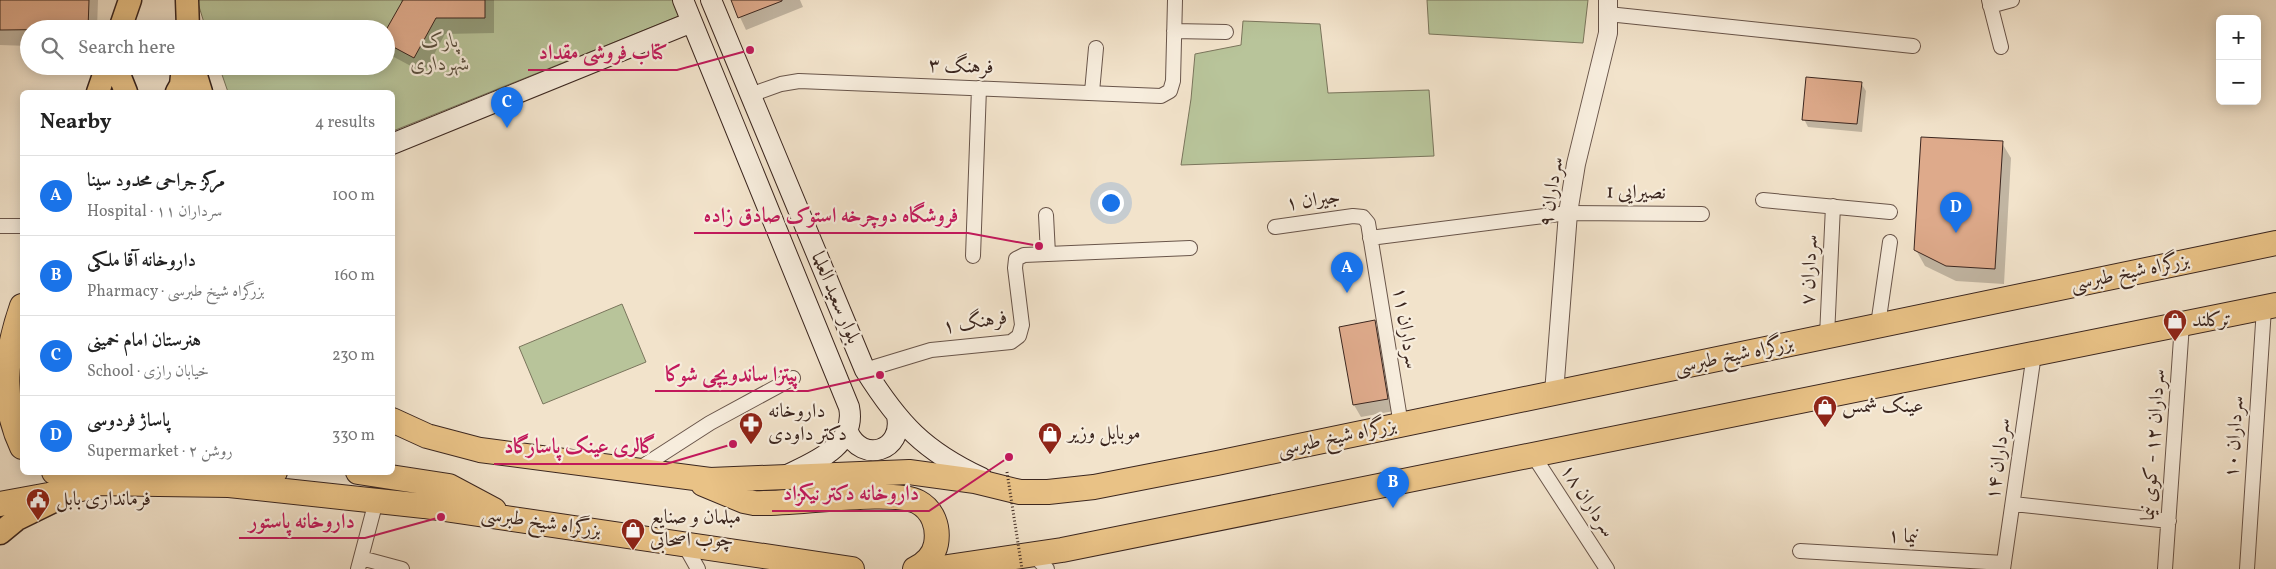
<!DOCTYPE html>
<meta charset="utf-8">
<style>
body{margin:0;font-family:Vollkorn,Amiri,serif;background:#f6f6f6;color:#222}
.controls{position:absolute;right:15px;top:15px;display:grid;overflow:hidden;border-radius:8px;box-shadow:0 2px 12px #0003}
.controls button{width:45px;height:45px;display:grid;place-items:center;padding:0;border:0;border-bottom:1px solid #e0e0e0;background:#fff;color:#222;font:25px sans-serif}
.you{position:absolute;left:1110px;top:202px;width:18px;height:18px;margin:-12px;border:4px solid #fff;border-radius:50%;background:#1a73e8;box-shadow:0 0 0 8px #1a73e833}
.badge{display:grid;place-items:center;width:32px;height:32px;border-radius:50%;background:#1a73e8;color:#fff;font-size:16px;font-weight:700}
.pin{position:absolute;translate:-50% -41px;filter:drop-shadow(0 1px 2px #0008)}
.pin::after{content:'';position:absolute;top:26px;width:18px;height:15px;background:inherit;clip-path:polygon(0 0,100% 0,50% 100%)}
.list{margin:0;padding:0;list-style:none}
h2{display:flex;justify-content:space-between;align-items:center;height:65px;margin:0;padding:0 20px;font-size:21px}
h2 small{font-size:16px;font-weight:400;color:#767676}
.list li{display:grid;grid-template-columns:32px 1fr auto;gap:15px;align-items:center;box-sizing:border-box;height:80px;padding:0 20px;border-top:1px solid #e0e0e0}
.list b{display:block;font-size:19px;white-space:nowrap}
.list p{margin:0;font-size:16px;white-space:nowrap;color:#767676}
.list em{font-size:16px;font-style:normal;color:#767676}
.icon{flex:none;width:28px;height:28px;fill:none;stroke:currentColor;stroke-width:2;stroke-linecap:round;stroke-linejoin:round}
.map{position:relative;flex:none;width:2276px;height:569px;overflow:hidden}
.search{position:absolute;background:#fff;box-shadow:0 2px 12px #0003;left:20px;top:20px;width:375px;height:55px;display:flex;align-items:center;gap:12px;box-sizing:border-box;padding:0 18px;border-radius:28px;color:#767676;font-size:19px}
.panel{position:absolute;background:#fff;box-shadow:0 2px 12px #0003;left:20px;top:90px;width:375px;height:385px;border-radius:8px}
.map>svg:first-child{display:block}
.green{fill:#b8c49a;stroke:#7a755c}
.shadow{fill:#0003}
.building{fill:#deaa8b;stroke:#3b261f}
.lines{fill:none;stroke-linecap:round;stroke-linejoin:round}
.minor-casing{stroke:#69554a;stroke-width:16}
.tertiary-casing{stroke:#69554a;stroke-width:20}
.secondary-casing{stroke:#3b261f;stroke-width:22}
.primary-casing{stroke:#3b261f;stroke-width:25}
.trunk-casing{stroke:#3b261f;stroke-width:26}
.minor{stroke:#f7eddd;stroke-width:14}
.tertiary{stroke:#f7eddd;stroke-width:18}
.secondary{stroke:#f7eddd;stroke-width:20}
.primary{stroke:#e9c286;stroke-width:22}
.trunk{stroke:#e9c286;stroke-width:24}
.path-bridge{stroke:#3b261f;stroke-width:3;stroke-dasharray:1 2.5;stroke-linecap:butt}
.labels{text-anchor:middle;dominant-baseline:central;stroke-width:4.5;stroke-linejoin:round;paint-order:stroke}
.park-label{font-size:20px;font-style:italic;fill:#5a4e3e;stroke:#f7eddd}
.street-label{font-size:20px;fill:#3b261f;stroke:#f7eddd}
.poi-label{font-size:20px;fill:#3b261f;stroke:#f7eddd;text-anchor:start}
.leader{fill:none;stroke:#c2185b;stroke-width:2}
.callout-dot{fill:#c2185b;stroke:#f7eddd;stroke-width:2}
.callout-label{font-size:21px;text-anchor:middle;font-weight:bold;fill:#c2185b;stroke:#f7eddd;stroke-width:4.5;stroke-linejoin:round;paint-order:stroke}
</style>
<div class="map">
<svg width="2276" height="569" viewBox="0 0 2276 569">
<rect width="100%" height="100%" fill="#f2e3cb"/>
<filter id="stains"><feTurbulence type="fractalNoise" baseFrequency=".004" numOctaves="4"/><feColorMatrix values="0 0 0 0 .2 0 0 0 0 .09 0 0 0 0 .02 0 0 0 .5 -.17"/></filter>
<radialGradient id="worn" r=".72"><stop offset=".6" stop-color="#630" stop-opacity="0"/><stop offset="1" stop-color="#630" stop-opacity=".3"/></radialGradient>
<!-- green -->
<path class="green" d="M197,0H675L682,15L393,131L392,92H228L219,66H386V29H206Z
M1427,0H1588L1583,43L1429,34Z
M1243,21L1320,24L1328,93L1429,90L1434,156L1181,165L1191,99L1195,54L1241,45Z
M622,304L646,362L543,404L519,347Z"/>
<!-- shadow -->
<path class="shadow" d="M0,0H98L97,29H29V46L0,45Z
M400,0H494V33L445,34L424,73L392,56L386,47V33L403,3Z
M732,0H800L803,7L746,30Z
M1861,83L1866,91L1862,132L1808,127L1804,119Z
M2002,143L2011,158L2004,284L1956,281L1925,266L1916,250Z
M1374,322L1381,334L1394,411L1361,417L1354,405L1341,328Z"/>
<!-- building -->
<path class="building" d="M0,0H89L88,29L0,30Z
M403,0H485V18H436L414,58L386,43V30Z
M731,0H782V1L738,18Z
M1806,77L1862,82L1857,124L1802,120Z
M1921,137L2003,141L1995,269L1946,266L1914,250Z
M1375,320L1388,399L1353,405L1339,327Z"/>
<g class="lines">
<!-- minor casing -->
<g class="minor-casing">
<path id="minor" d="M1989,0L2001,47
M1990,6L2012,0
M1608,14L1913,46
M1174,31L1226,32
M1092,92L1096,48
M750,95L781,84L799,81L1161,96L1170,91L1173,81L1175,0
M1763,200L1890,212
M1046,215L1048,254
M0,226H22
M1275,227L1353,216L1363,217L1368,223L1401,425
M1370,238L1568,213L1702,214
M973,256L979,88
M1878,325L1890,242
M1827,336L1833,206
M865,370L931,350L1011,342L1019,336L1022,325L1015,268L1016,259L1024,255L1190,248
M1533,455L1607,569
M637,470L710,423L793,378
M2014,504L2169,521
M684,544L698,569
M1800,551L2004,563
M1034,555L1047,569
M361,558L402,569
M358,569L376,501
M2003,569L2034,354
M2165,569L2182,324
M2247,569L2264,308"/>
</g>
<!-- tertiary casing -->
<g class="tertiary-casing">
<path id="tertiary" d="M1554,393L1568,213L1576,164L1608,33V0"/>
</g>
<!-- secondary casing -->
<g class="secondary-casing">
<path id="secondary" d="M683,0L849,407C857,446 814,462 785,476
M711,0L865,370C899,424 924,451 982,478
M392,144L692,22
M848,432C862,464 904,451 897,416"/>
</g>
<!-- primary casing -->
<g class="primary-casing">
<path id="primary" d="M187,0L188,29
M120,29L130,0
M121,66L120,77L126,92
M193,66L201,92
M98,92L107,66
M177,92L181,85L183,66
M0,533L17,519L64,496"/>
</g>
<!-- trunk casing -->
<g class="trunk-casing">
<path id="trunk" d="M22,306C5,355 0,400 22,447
M392,420L427,436L480,450L710,480L909,472L975,481L1020,492H1048L1094,487L1217,463L2276,243
M54,472L67,478L90,483L229,485L249,482L275,472
M358,472L449,486L494,510
M703,484L744,501L754,503C790,505 893,488 918,502C933,510 939,527 936,544C934,555 925,564 915,569
M229,485L424,506L852,569
M0,504L92,487
M934,569L1062,550L2276,305"/>
</g>
<!-- minor -->
<use href="#minor" class="minor"/>
<!-- tertiary -->
<use href="#tertiary" class="tertiary"/>
<!-- secondary -->
<use href="#secondary" class="secondary"/>
<!-- primary -->
<use href="#primary" class="primary"/>
<!-- trunk -->
<use href="#trunk" class="trunk"/>
<!-- path-bridge -->
<path class="path-bridge" d="M1007,472L1022,569"/>
</g>
<!-- icons -->
<defs>
<g id="shop-pin" transform="scale(1.25)"><path d="M0 17L-7.5 6A9.5 9.5 0 1 1 7.5 6Z" fill="#8f2418" stroke="#f7eddd"/><path d="M-5-2.5h2.3a2.7 3.5 0 0 1 5.4 0H5L5.5 6h-11ZM-1.5-2.5h3a1.5 2.3 0 0 0-3 0Z" fill="#fff"/></g>
<g id="pharmacy-pin" transform="scale(1.25)"><path d="M0 17L-7.5 6A9.5 9.5 0 1 1 7.5 6Z" fill="#8f2418" stroke="#f7eddd"/><path d="M-2-6h4v4h4v4h-4v4h-4v-4h-4v-4h4Z" fill="#fff"/></g>
<g id="civic-pin" transform="scale(1.25)"><path d="M0 17L-7.5 6A9.5 9.5 0 1 1 7.5 6Z" fill="#8f2418" stroke="#f7eddd"/><path d="M-.6-6.5H3V-4.5H.6V-3L4-1V1h2V6H-6V1h2V-1L-.6-3ZM-1.2 2.5V6h2.4V2.5Z" fill="#fff"/></g>
</defs>
<g fill-rule="evenodd">
<use href="#shop-pin" x="2175" y="321"/>
<use href="#shop-pin" x="1825" y="407"/>
<use href="#pharmacy-pin" x="751" y="424"/>
<use href="#shop-pin" x="1050" y="434"/>
<use href="#civic-pin" x="38" y="500"/>
<use href="#shop-pin" x="633" y="530"/>
</g>
<g class="labels">
<!-- park labels -->
<g class="park-label">
<text x="440" y="42">پارک<tspan x="440" dy="23">شهرداری</tspan></text>
</g>
<!-- street labels -->
<g class="street-label">
<text transform="translate(961 67) rotate(2)">فرهنگ ۳</text>
<text transform="translate(1552 192) rotate(-81)">سرداران ۹</text>
<text transform="translate(1636 193) rotate(1)">نصیرایی 1</text>
<text transform="translate(1313 201) rotate(-8)">جیران ۱</text>
<text transform="translate(1810 270) rotate(-87)">سرداران ۷</text>
<text transform="translate(2130 273) rotate(-12)">بزرگراه شیخ طبرسی</text>
<text transform="translate(835 298) rotate(67)">بلوار سعید العلما</text>
<text transform="translate(975 323) rotate(-9)">فرهنگ ۱</text>
<text transform="translate(1405 328) rotate(81)">سرداران ۱۱</text>
<text transform="translate(1734 356) rotate(-12)">بزرگراه شیخ طبرسی</text>
<text transform="translate(2235 437) rotate(-86)">سرداران ۱۰</text>
<text transform="translate(1337 438) rotate(-12)">بزرگراه شیخ طبرسی</text>
<text transform="translate(2154 445) rotate(-86)">سرداران ۱۲ - کوی نیما</text>
<text transform="translate(1999 459) rotate(-82)">سرداران ۱۴</text>
<text transform="translate(1587 501) rotate(57)">سرداران ۱۸</text>
<text transform="translate(541 523) rotate(8)">بزرگراه شیخ طبرسی</text>
<text transform="translate(1903 537) rotate(3)">نیما ۱</text>
</g>
<!-- poi labels -->
<g class="poi-label">
<text x="2192" y="321">ترکلند</text>
<text x="1842" y="407">عینک شمس</text>
<text x="768" y="412">داروخانه<tspan x="768" dy="23">دکتر داودی</tspan></text>
<text x="1068" y="434">موبایل وزیر</text>
<text x="56" y="500">فرمانداری بابل</text>
<text x="650" y="518">مبلمان و صنایع<tspan x="650" dy="23">چوب اصحابی</tspan></text>
</g>
</g>
<!-- callouts -->
<path class="leader" d="M750 50L677 70H528M1039 246L968 233H694M880 375L808 391H655M733 444L666 464H494M1009 457L929 511H772M441 517L365 538H239"/>
<g class="callout-dot">
<circle cx="750" cy="50" r="5"/>
<circle cx="1039" cy="246" r="5"/>
<circle cx="880" cy="375" r="5"/>
<circle cx="733" cy="444" r="5"/>
<circle cx="1009" cy="457" r="5"/>
<circle cx="441" cy="517" r="5"/>
</g>
<g class="callout-label">
<text x="603" y="59">کتاب فروشی مقداد</text>
<text x="831" y="222">فروشگاه دوچرخه استوک صادق زاده</text>
<text x="732" y="381">پیتزا ساندویچی شوکا</text>
<text x="580" y="453">گالری عینک پاسارگاد</text>
<text x="851" y="500">داروخانه دکتر نیکزاد</text>
<text x="302" y="528">داروخانه پاستور</text>
</g>
<rect width="100%" height="100%" filter="url(#stains)"/>
<rect width="100%" height="100%" fill="url(#worn)"/>
</svg>
<div class="controls">
<button>+</button>
<button>−</button>
</div>
<div class="you"></div>
<div class="pin badge" style="left:1347px;top:293px">A</div>
<div class="pin badge" style="left:1393px;top:508px">B</div>
<div class="pin badge" style="left:507px;top:128px">C</div>
<div class="pin badge" style="left:1956px;top:233px">D</div>
<div class="search"><svg class="icon" aria-label="search" viewBox="0 0 24 24"><circle cx="10" cy="10" r="6"/><path d="M15 15l6 6"/></svg>Search here</div>
<section class="panel">
<h2>Nearby<small>4 results</small></h2>
<ul class="list">
<li><span class="badge">A</span><div><b>مرکز جراحی محدود سینا</b><p>Hospital · سرداران ۱۱</p></div><em>100 m</em></li>
<li><span class="badge">B</span><div><b>داروخانه آقا ملکی</b><p>Pharmacy · بزرگراه شیخ طبرسی</p></div><em>160 m</em></li>
<li><span class="badge">C</span><div><b>هنرستان امام خمینی</b><p>School · خیابان رازی</p></div><em>230 m</em></li>
<li><span class="badge">D</span><div><b>پاساژ فردوسی</b><p>Supermarket · روشن ۲</p></div><em>330 m</em></li>
</ul>
</section>
</div>
